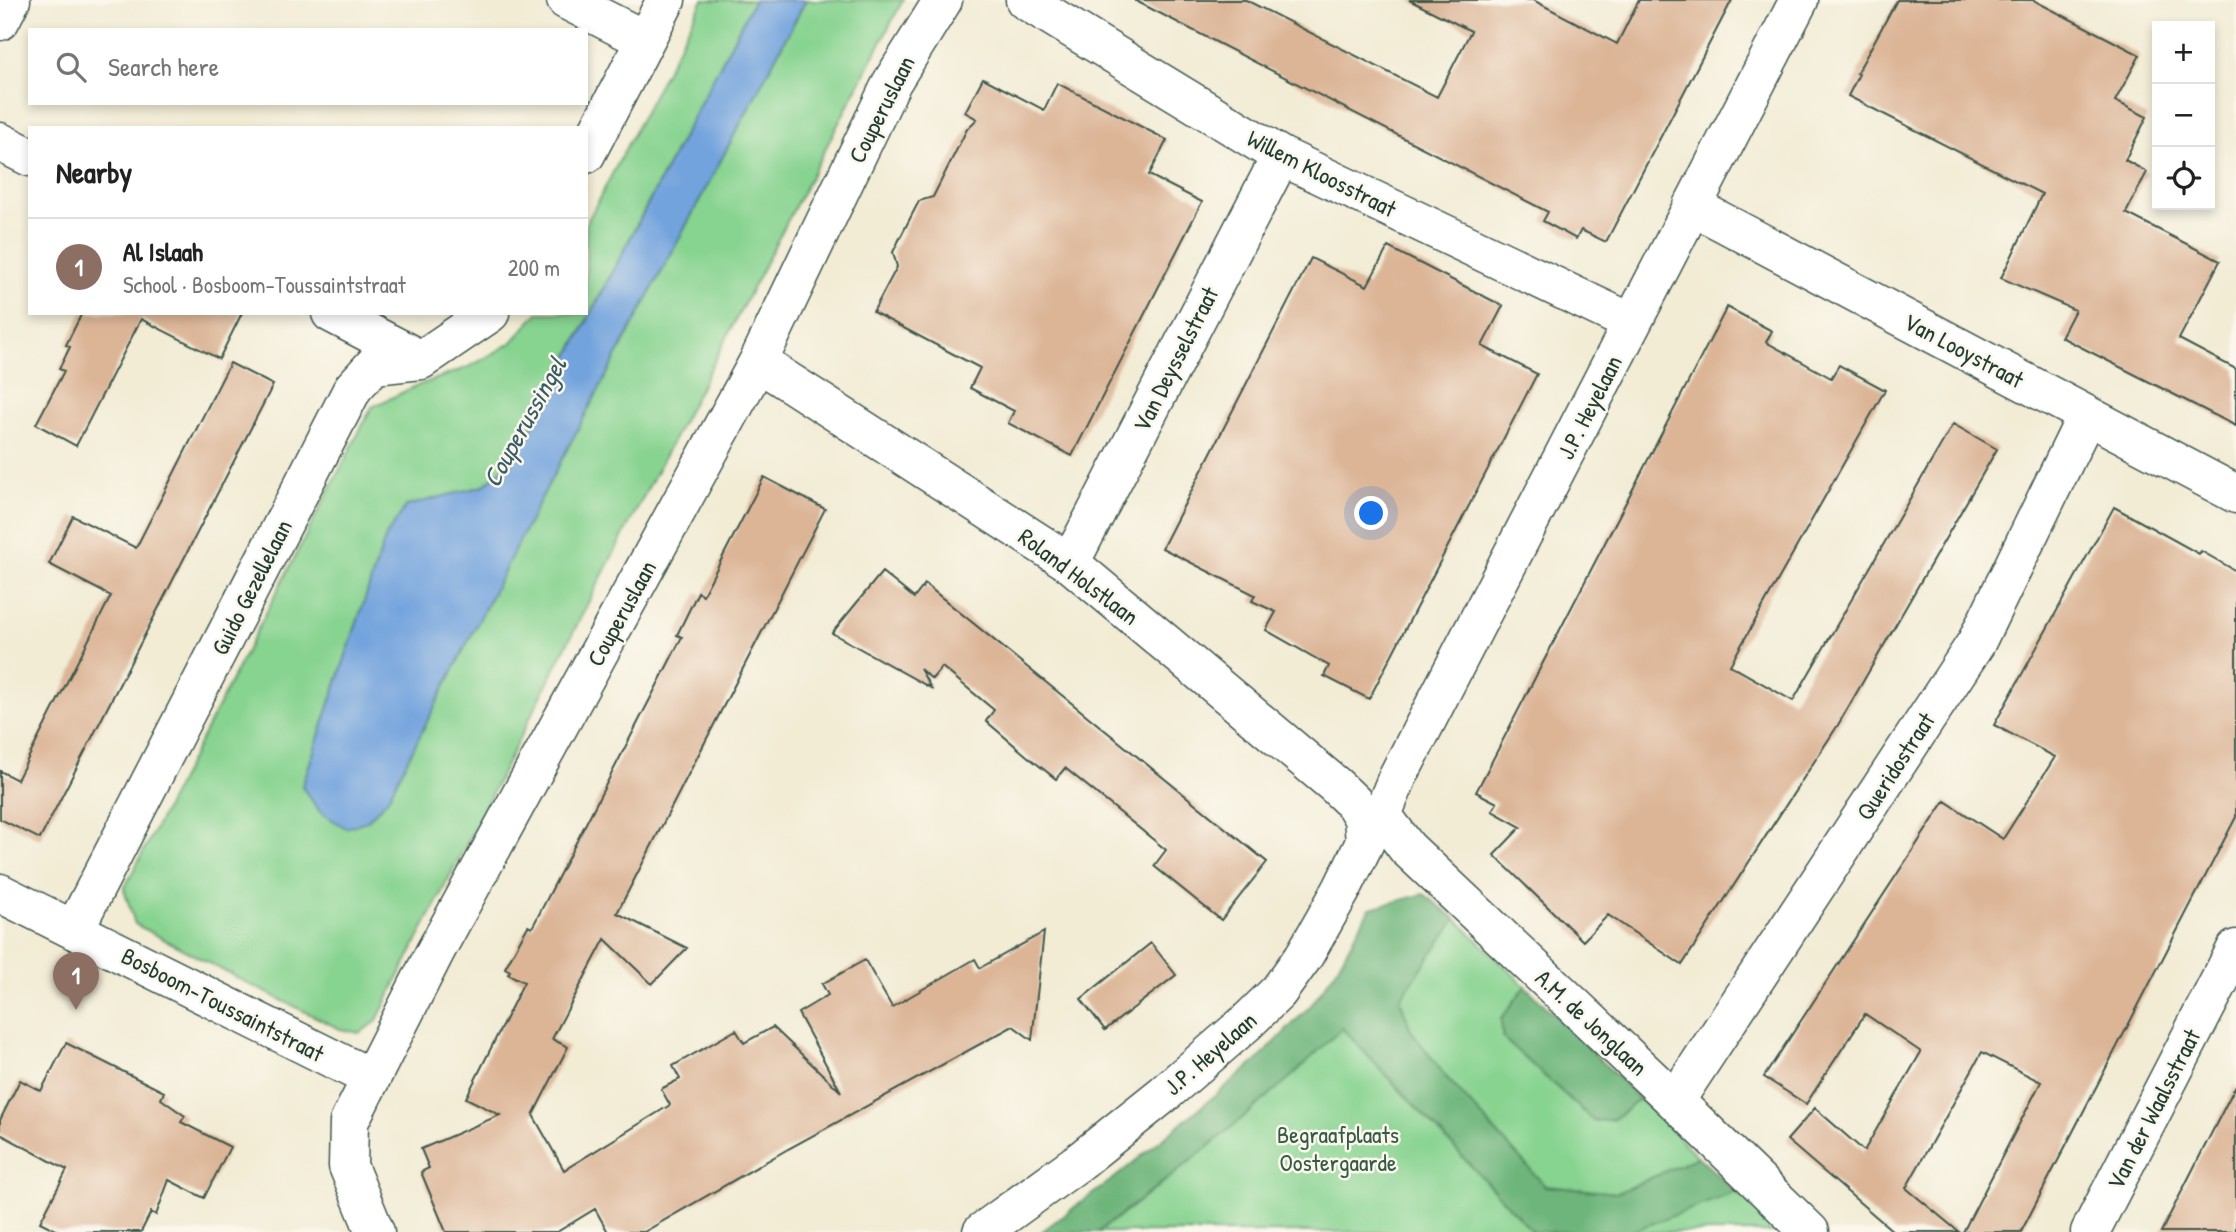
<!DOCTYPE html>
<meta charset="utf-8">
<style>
body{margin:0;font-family:"Patrick Hand",sans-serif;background:#f6f6f6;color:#222}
.controls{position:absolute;right:21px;top:21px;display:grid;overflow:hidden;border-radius:0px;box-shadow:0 4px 10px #0003}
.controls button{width:63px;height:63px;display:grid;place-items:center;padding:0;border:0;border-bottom:2px solid #e0e0e0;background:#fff;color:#222;font:35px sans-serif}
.you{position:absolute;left:1372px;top:514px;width:24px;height:24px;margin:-18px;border:5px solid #fff;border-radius:50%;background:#1a73e8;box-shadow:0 0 0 10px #1a73e833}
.badge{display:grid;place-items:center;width:46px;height:46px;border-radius:50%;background:#b45309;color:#fff;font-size:23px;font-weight:700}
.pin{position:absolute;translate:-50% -58px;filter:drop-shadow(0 2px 4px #0008)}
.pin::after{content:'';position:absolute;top:37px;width:24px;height:21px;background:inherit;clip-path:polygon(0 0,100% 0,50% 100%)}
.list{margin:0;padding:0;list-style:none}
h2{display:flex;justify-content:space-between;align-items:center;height:91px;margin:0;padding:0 28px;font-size:30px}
h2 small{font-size:23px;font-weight:400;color:#767676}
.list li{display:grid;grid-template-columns:46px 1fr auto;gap:21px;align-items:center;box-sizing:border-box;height:98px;padding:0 28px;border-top:2px solid #e0e0e0}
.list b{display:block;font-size:26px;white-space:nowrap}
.list p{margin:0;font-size:23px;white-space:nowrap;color:#767676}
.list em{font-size:23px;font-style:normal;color:#767676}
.icon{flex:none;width:38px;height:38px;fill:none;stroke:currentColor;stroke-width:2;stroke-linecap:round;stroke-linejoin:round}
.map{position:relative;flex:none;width:2236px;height:1232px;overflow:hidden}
.search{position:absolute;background:#fff;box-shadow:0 4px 10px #0003;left:28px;top:28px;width:560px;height:77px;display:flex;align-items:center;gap:18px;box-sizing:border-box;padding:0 24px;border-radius:0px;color:#767676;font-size:26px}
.panel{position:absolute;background:#fff;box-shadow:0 4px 10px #0003;left:28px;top:126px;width:560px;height:189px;border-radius:0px}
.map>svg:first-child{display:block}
.green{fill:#87d390;stroke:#538862;stroke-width:2}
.forest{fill:#6db57a;stroke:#467957;stroke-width:2}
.water{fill:#72a3dd;stroke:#487088;stroke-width:2}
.building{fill:#dcb597}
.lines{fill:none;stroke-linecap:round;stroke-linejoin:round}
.street-casing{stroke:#3f574c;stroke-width:41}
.street{stroke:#fff;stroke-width:38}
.labels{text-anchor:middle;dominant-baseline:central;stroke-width:5;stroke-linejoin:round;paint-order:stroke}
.street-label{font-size:24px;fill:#1f3d34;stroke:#fbf7ec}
.park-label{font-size:24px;fill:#345b46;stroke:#fbf7ec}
.water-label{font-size:26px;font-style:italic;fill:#385c67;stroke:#fbf7ec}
</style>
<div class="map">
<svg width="2236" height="1232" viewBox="0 0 2236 1232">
<rect width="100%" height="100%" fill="#fbf7ec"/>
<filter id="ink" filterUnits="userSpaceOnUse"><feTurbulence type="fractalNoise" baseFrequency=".0143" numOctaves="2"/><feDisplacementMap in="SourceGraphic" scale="14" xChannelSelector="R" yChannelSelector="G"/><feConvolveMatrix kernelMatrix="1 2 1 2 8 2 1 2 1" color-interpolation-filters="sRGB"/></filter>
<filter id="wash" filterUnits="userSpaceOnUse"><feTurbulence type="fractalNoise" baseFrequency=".00686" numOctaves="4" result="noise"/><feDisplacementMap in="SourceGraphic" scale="28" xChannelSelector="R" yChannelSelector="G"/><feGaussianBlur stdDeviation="1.57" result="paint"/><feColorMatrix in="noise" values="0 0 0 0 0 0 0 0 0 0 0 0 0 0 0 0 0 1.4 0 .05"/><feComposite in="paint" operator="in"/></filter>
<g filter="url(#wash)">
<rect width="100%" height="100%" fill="#f2ecd5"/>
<!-- green -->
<path class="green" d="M703,0H754L515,458L483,486L406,506L386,536L302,786L367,821L387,799L547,487L806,0H903L591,597L376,1022L359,1033L340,1029L249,984L135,924L124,889L372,407L414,387L471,366L511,343L538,313H586V224Z
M1456,919L1525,986L1501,1019L1503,1038L1595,1122L1614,1119L1640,1099L1698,1157L1617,1193L1545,1186L1446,1077L1411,1031L1400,999Z
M1342,1028L1533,1232H1098C1184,1170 1265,1101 1342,1028Z
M1736,1192L1779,1232H1630V1231Z"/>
<!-- forest -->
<path class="forest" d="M1424,894L1456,919L1400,999L1411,1030L1446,1077L1545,1186L1617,1193L1698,1157L1736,1192L1630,1232H1533L1342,1028L1292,1076L1208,1147L1098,1232H1041L1117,1176L1258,1060L1312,1004L1336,970L1370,908Z
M1525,986L1640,1099L1614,1119L1595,1122L1503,1038L1501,1020Z"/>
<!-- water -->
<path class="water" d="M754,0H806L547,487L387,800L367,821L346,828L321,813L302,787L386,536L406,506L483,486L516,458Z"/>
<g id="blocks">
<!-- building -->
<path class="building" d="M1134,0H1246L1437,97L1471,31L1409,0H1533L1617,44L1639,0H1732L1606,242L1581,230L1576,239L1543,221L1548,212Z
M1897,0H2033L2140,55L2115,101L2147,117L2125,160L2147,172L2126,213L2220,261L2179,339L2236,369V426L2061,337L2075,310L2001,278L2042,194L1848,96L1859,74L1857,73Z
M983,78L1044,110L1057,83L1167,140L1149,175L1202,202L1072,456L1008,423L1014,411L970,388L980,368L873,312L897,267L893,252L900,238L919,201L933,197L967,129L977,119L965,112Z
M1388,247L1503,306L1482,346L1537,374L1369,699L1324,676L1329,666L1266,630L1276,612L1252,601L1255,595L1162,548L1311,258L1367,286Z
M1727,307L1772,331L1766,342L1831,378L1839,365L1885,390L1730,665L1793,701L1953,424L1997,449L1838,725L1682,965L1608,915L1583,941L1494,855L1521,827L1492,811L1497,803L1476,792Z
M82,313H242L219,359L141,319L76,446L36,424L64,371L59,369L70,347L66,345Z
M230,363L273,385L40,839L0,819V771L17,780L111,596L49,564L73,516L136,548Z
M764,477L825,509L617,913L687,948L652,984L605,939L552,1039L568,1047L533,1115L564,1170L670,1105L661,1089L680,1079L673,1066L736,1030L744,1043L773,1027L841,1092L798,1013L828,995L822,984L865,960L892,1007L975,959L980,968L1044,932L1032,1040L1013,1026L788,1149L644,1232H608L595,1209L557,1232H446L421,1172L429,1168L421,1149L500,1115L466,1098L524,982L508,974L510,971L505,968L528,926L532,928L682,637L677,635L698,592L703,595Z
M2114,507L2199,554L2201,551L2236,571V817L2021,1232H1963L2041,1082L1982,1052L1906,1188L1959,1232H1894L1787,1140L1815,1108L1864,1151L1921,1052L1865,1014L1806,1104L1764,1077L1945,801L2003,839L2055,757L1994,725Z
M882,572L914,598L925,584L1267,862L1221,920L1154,866L1166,850L1065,768L1056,779L1027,756L986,721L994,710L942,667L932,679L920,669L931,688L832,633Z
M1151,943L1176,975L1105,1030L1081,999Z
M66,1043L164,1092L161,1099L185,1116L181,1122L230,1147L204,1198L169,1180L156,1215L151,1212L141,1232H60L40,1222L67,1170L0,1134V1120L20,1080L41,1091Z
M2236,1085V1232H2161Z"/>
</g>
</g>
<g filter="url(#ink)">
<use href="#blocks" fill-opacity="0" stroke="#3f574c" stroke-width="2"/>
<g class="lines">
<!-- street casing -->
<g class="street-casing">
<path id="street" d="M566,0L645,40
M1025,0L1281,156L1632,323
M0,21L11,0
M0,142L30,157
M586,154L666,0
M1692,206L2236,494
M331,313L421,360
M758,362L1070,563L1335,785L1354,803L1363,818L1382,815L1407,848L1675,1101L1810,1232
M1070,563L1281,156
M1382,815L1398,776L1799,0
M0,893L371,1078
M74,930L353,388L374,365L421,360L490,313
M1675,1101L1976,643L2087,415
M375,1232L348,1166L349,1122L435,952L758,362L892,82L943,0
M982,1232L1080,1161L1165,1093L1246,1023L1278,992L1304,956L1342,889L1365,842L1363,818
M2090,1232L2236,949"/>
</g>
<!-- street -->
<use href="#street" class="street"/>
</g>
</g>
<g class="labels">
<!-- street labels -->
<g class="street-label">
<text transform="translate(881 109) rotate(-63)">Couperuslaan</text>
<text transform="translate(1322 173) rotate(27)">Willem Kloosstraat</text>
<text transform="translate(1964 350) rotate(28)">Van Looystraat</text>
<text transform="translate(1175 359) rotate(-63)">Van Deysselstraat</text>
<text transform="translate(1589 407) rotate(-63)">J.P. Heyelaan</text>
<text transform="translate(1079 576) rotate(37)">Roland Holstlaan</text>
<text transform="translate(251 587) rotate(-63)">Guido Gezellelaan</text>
<text transform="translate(621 613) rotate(-61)">Couperuslaan</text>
<text transform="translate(1895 766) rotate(-57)">Queridostraat</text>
<text transform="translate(223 1004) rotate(27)">Bosboom-Toussaintstraat</text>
<text transform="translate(1592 1022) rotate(43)">A.M. de Jonglaan</text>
<text transform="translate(1210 1053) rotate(-41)">J.P. Heyelaan</text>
<text transform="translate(2153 1109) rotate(-63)">Van der Waalsstraat</text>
</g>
<!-- park labels -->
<g class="park-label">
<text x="1338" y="1134">Begraafplaats<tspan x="1338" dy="28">Oostergaarde</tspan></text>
</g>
<!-- water labels -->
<g class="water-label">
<text transform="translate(524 422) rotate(-61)">Couperussingel</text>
</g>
</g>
</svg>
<div class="controls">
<button>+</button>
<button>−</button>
<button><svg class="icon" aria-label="locate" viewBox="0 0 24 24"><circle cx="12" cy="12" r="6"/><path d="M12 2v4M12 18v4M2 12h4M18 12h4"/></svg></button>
</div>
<div class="you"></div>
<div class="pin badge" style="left:76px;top:1010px;background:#8d6e63">1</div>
<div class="search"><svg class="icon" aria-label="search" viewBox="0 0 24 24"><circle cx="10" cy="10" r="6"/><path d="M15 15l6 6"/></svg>Search here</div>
<section class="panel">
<h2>Nearby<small></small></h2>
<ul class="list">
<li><span class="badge" style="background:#8d6e63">1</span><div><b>Al Islaah</b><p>School · Bosboom-Toussaintstraat</p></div><em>200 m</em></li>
</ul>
</section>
</div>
